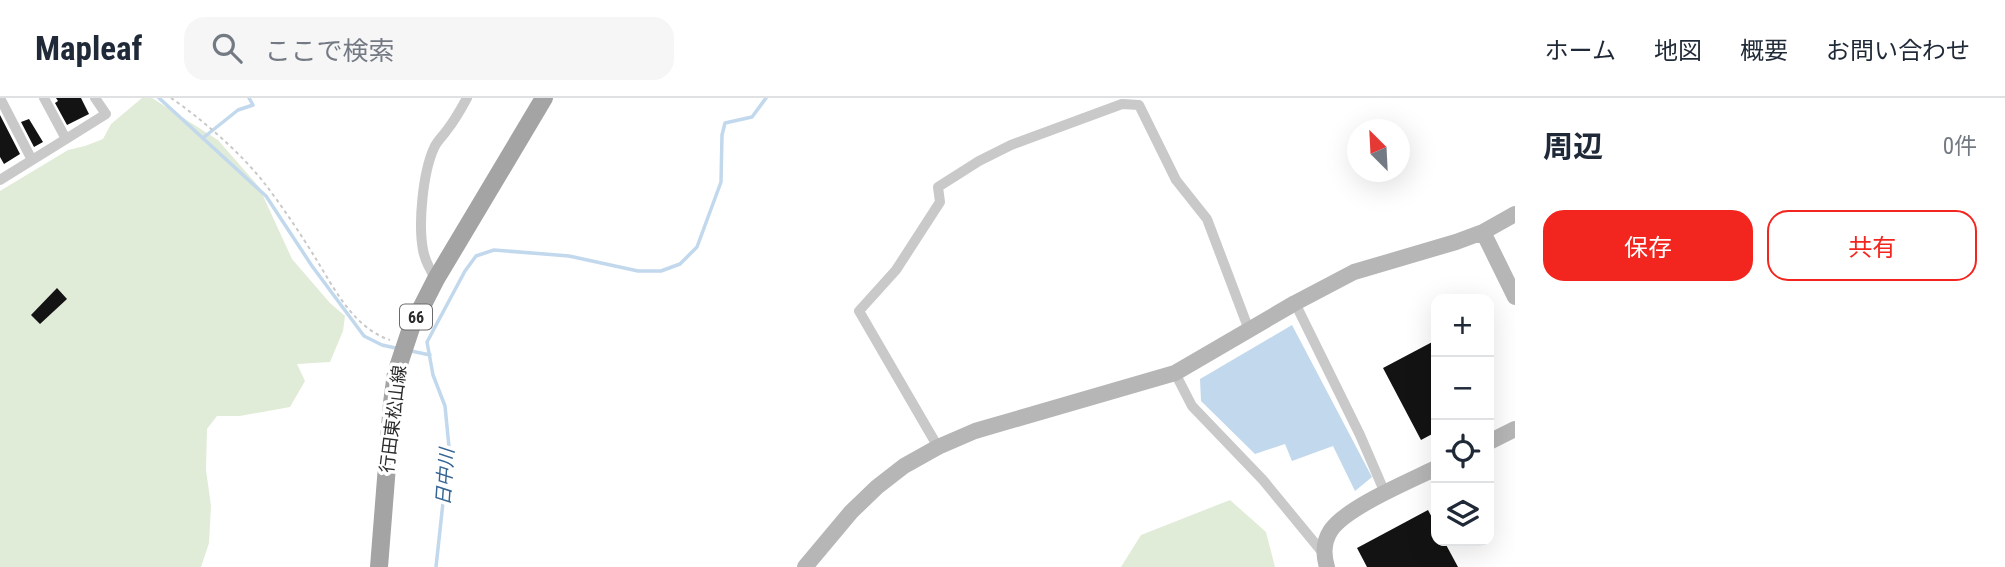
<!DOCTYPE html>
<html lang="ja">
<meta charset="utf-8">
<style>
body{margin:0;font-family:"Roboto Condensed","Noto Sans JP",sans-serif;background:#f6f6f7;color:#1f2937}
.controls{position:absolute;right:21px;bottom:21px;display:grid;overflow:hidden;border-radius:14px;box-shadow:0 7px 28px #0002}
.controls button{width:63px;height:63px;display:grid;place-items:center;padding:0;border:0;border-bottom:2px solid #e0e1e3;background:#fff;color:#1f2937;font:35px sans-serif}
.compass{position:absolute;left:1347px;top:21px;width:63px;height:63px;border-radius:50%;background:#fff;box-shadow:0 7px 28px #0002;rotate:336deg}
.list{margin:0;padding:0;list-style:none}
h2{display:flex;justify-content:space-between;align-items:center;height:91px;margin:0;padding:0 28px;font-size:30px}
h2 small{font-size:23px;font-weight:400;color:#747a83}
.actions{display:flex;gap:14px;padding:21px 28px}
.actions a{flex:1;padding:16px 0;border:2px solid #f3261f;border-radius:21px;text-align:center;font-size:24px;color:#f3261f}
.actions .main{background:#f3261f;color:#fff}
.icon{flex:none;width:38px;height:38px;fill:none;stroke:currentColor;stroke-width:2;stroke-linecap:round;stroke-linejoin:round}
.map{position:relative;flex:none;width:1515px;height:469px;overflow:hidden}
header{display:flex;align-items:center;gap:42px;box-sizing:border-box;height:98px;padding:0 35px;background:#fff;border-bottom:2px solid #e0e1e3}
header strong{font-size:33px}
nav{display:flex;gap:38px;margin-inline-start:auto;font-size:24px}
.search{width:490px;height:63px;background:#f6f6f7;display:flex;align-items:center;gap:18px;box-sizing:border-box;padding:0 24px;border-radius:21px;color:#747a83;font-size:26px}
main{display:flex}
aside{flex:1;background:#fff}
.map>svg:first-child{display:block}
.green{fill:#e1ecd8}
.water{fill:#c2d8ed}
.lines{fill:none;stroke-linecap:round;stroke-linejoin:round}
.stream{stroke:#c2d8ed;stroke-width:3.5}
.building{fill:#131313}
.path{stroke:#c9c9c9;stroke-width:2;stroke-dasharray:3.5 3.5;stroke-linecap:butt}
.street{stroke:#c9c9c9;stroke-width:10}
.secondary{stroke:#b6b6b6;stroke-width:16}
.primary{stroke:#a4a4a4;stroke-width:18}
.labels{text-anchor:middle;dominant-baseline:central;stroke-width:7;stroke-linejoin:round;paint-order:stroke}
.shield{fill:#fff;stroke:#6b6b6b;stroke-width:2}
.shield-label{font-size:16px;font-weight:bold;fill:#2c2c2c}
.street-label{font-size:18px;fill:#2c2c2c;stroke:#fff}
.water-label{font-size:19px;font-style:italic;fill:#356594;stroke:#fff}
</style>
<header>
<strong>Mapleaf</strong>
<div class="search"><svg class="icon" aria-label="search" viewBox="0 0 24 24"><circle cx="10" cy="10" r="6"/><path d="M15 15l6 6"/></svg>ここで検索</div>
<nav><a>ホーム</a><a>地図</a><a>概要</a><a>お問い合わせ</a></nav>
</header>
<main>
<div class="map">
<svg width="1515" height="469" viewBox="0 0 1515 469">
<rect width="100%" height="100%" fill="#fff"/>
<!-- green -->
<path class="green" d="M142,0H152L218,42L259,89L292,161L330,205L345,218L343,233L330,264L297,266L305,283L290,309L240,318H217L207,331L206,372L211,408L209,445L201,469H0V93L68,52L85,48L103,41L111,26Z
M1230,402L1266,434L1275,469H1121L1141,437Z"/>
<!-- water -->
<path class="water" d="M1292,227L1372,379L1355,393L1333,348L1292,363L1285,346L1255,356L1201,303L1200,281Z"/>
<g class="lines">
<!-- stream -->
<path class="stream" d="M159,0L266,98L312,168L364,238L382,247L400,251
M203,40L238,12L253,7L249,0
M411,253L430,257
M436,469L449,349L445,308L433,277L427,244L465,173L476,158L494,152L569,158L638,173H661L680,166L697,149L721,84L722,37L725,25L752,19L766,0"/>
</g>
<!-- building -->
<path class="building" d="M56,0H81L89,16L67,27L55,5L58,3Z
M0,17L20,56L4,66L0,59Z
M29,21L43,44L34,49L21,24Z
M57,190L67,201L40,226L31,217Z
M1436,242V334L1421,342L1383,270Z
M1428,412L1436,427V443H1444L1458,469H1367L1357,450Z"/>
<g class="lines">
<!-- path -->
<path class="path" d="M171,0C202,21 242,56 265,86C282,108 302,138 316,161C335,192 354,230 390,242"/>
<!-- street -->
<path class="street" d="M0,0L32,62
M66,41L106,16L95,0
M0,82L66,41L44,0
M436,181C430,172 425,163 423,152C418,125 423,74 434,50C437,43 443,38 447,32C455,22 461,11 467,0
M1295,205L1360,337L1385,395
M1175,275L1192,308L1263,382L1323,455
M938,349L859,213L896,172L940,104L938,89L979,63L1011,47L1122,6L1139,7L1176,82L1207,121L1249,232"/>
<!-- secondary -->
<path class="secondary" d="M1483,134L1515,199
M1489,344L1515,331
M805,469L851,414L877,389L904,368L938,349L975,333L1175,275L1295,205L1354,174L1456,144L1483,134L1515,116
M1327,469C1323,456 1323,444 1331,432C1347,409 1410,383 1436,370"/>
<!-- primary -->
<path class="primary" d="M379,469L392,305L396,275L411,230L436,181L544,0"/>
</g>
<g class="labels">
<!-- shield labels -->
<rect class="shield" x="400" y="206.5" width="32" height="25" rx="5"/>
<g class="shield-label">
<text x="416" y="219">66</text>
</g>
<!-- street labels -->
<g class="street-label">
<text transform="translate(393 321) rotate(-83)">行田東松山線</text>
</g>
<!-- water labels -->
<g class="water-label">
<text transform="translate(445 379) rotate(-86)">日中川</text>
</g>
</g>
</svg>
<div class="controls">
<button>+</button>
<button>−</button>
<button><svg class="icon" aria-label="locate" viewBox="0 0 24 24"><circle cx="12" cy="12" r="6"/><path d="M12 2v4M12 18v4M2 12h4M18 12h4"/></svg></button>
<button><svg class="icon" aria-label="layers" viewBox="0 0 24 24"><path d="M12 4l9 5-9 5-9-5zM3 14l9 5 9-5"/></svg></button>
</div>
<svg class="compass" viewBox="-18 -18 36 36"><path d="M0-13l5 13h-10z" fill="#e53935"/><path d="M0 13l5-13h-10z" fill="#747a83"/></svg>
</div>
<aside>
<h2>周辺<small>0件</small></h2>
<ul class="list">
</ul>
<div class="actions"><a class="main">保存</a><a>共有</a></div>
</aside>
</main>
